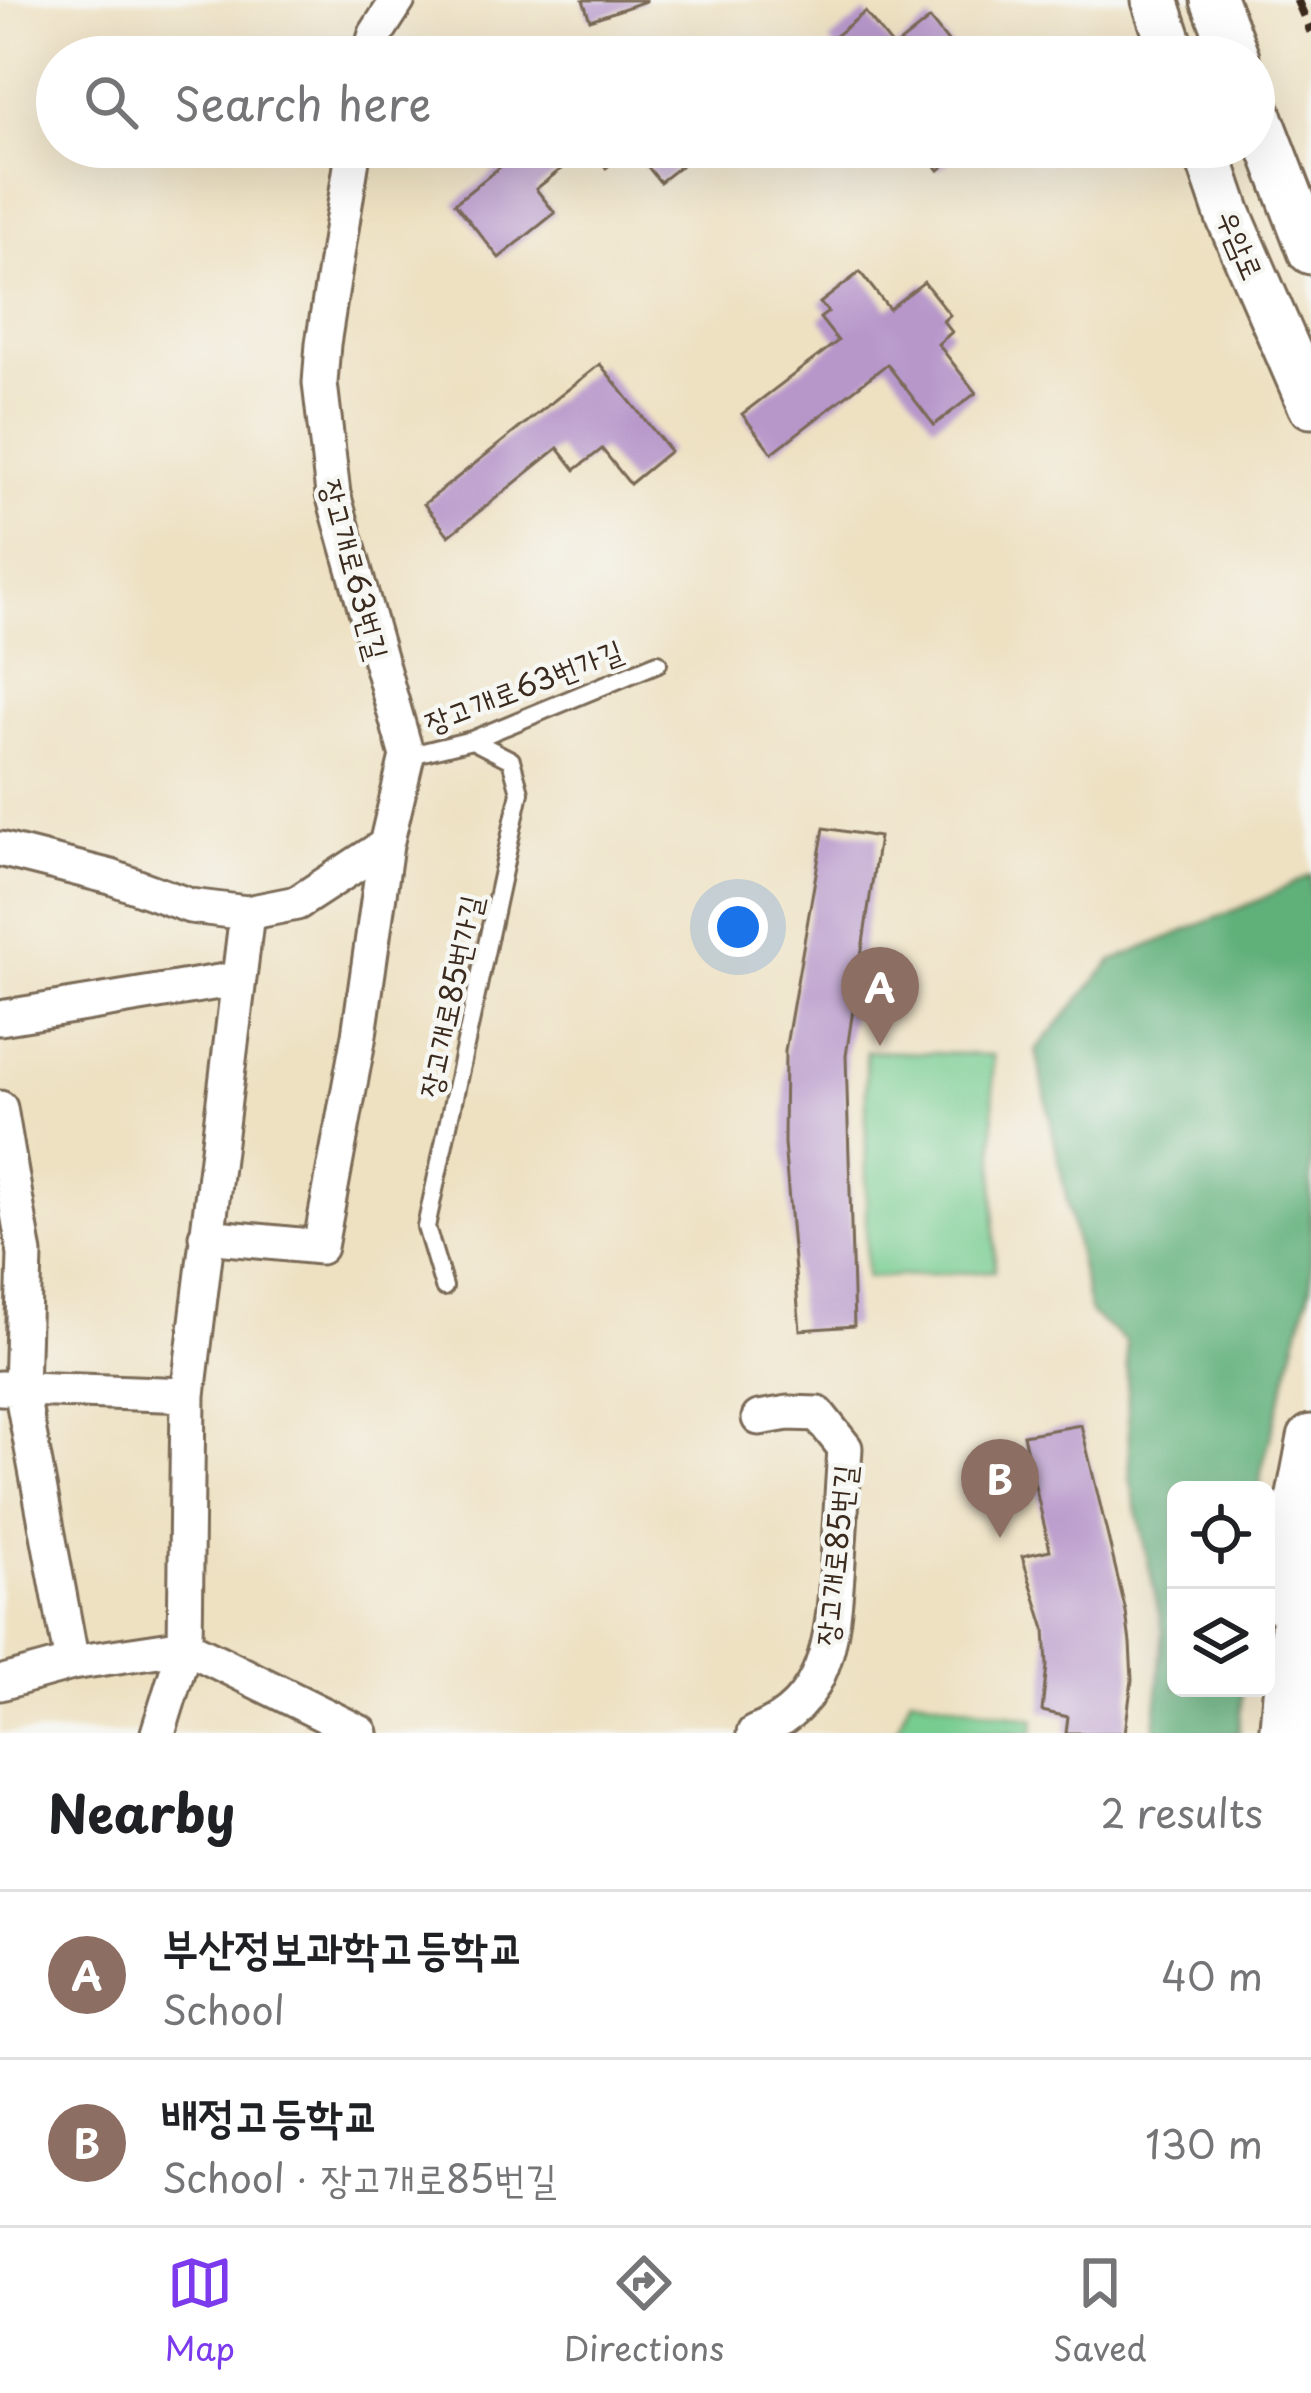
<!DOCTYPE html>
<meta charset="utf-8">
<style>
body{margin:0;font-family:"Playpen Sans","Poor Story",sans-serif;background:#f2f2f2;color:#202124}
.controls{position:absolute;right:36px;bottom:36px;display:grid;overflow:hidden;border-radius:18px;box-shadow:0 12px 48px #0002}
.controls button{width:108px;height:108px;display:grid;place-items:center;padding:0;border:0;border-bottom:3px solid #e0e0e0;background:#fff;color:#202124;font:60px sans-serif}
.you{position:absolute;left:738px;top:927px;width:42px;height:42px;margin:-30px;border:9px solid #fff;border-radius:50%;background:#1a73e8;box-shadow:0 0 0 18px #1a73e833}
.badge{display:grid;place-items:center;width:78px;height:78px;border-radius:50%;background:#7c3aed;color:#fff;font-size:39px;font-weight:700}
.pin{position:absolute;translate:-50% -99px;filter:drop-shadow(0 3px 6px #0008)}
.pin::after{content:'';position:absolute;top:63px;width:42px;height:36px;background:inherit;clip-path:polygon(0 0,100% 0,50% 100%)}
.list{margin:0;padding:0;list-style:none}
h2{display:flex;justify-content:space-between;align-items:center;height:156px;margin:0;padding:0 48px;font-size:51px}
h2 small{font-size:39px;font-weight:400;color:#757577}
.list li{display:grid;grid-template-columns:78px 1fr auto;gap:36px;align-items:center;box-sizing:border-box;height:168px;padding:0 48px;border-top:3px solid #e0e0e0}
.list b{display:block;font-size:45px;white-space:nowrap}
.list p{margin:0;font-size:39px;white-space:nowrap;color:#757577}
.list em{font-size:39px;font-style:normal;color:#757577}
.icon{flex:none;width:66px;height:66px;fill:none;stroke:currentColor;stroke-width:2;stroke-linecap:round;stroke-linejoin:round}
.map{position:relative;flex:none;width:1311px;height:1733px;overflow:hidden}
.search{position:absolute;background:#fff;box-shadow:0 12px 48px #0002;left:36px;right:36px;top:36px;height:132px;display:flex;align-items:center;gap:30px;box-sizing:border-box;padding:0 42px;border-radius:66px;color:#757577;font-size:45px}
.sheet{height:492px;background:#fff}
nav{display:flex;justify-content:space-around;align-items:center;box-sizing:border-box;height:168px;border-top:3px solid #e0e0e0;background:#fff;font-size:33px;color:#757577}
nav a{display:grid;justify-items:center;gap:6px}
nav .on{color:#7c3aed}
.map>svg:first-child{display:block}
.green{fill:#77cc90;stroke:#597b57;stroke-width:3}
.forest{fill:#61b07a;stroke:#4e6d4c;stroke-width:3}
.building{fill:#b797ca}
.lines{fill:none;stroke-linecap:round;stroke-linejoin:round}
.lane-casing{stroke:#7a6a57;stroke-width:22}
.street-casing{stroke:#7a6a57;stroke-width:39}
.secondary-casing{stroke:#7a6a57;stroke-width:51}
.highway-casing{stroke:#7a6a57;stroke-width:66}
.lane{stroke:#fff;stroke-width:16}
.street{stroke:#fff;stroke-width:33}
.secondary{stroke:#fff;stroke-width:45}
.highway{stroke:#fff;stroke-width:60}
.rail{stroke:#3b2a1e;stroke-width:9;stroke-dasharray:18 9;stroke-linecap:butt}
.labels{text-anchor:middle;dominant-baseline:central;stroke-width:9;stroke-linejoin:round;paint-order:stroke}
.street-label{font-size:30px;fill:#3b2a1e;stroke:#f6f6f2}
</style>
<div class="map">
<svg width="1311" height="1733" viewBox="0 0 1311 1733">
<rect width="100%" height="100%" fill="#f6f6f2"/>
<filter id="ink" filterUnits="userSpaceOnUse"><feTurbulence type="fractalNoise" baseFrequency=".00833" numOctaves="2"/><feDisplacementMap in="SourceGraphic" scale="24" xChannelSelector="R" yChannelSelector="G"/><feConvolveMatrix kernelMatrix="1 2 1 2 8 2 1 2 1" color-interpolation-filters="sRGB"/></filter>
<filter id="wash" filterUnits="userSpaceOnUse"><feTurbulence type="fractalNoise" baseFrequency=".004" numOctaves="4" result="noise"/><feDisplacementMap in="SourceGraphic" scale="48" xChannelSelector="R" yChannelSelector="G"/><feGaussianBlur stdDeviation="2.7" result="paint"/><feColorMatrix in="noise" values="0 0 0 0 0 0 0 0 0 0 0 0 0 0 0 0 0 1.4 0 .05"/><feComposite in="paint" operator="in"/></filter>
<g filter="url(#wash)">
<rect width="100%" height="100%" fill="#eee1c2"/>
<!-- green -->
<path class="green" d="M866,1051L993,1055L995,1271L866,1278Z
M911,1696L1035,1719L1033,1733H892L896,1731Z"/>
<!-- forest -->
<path class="forest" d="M1311,875V1285L1261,1472L1260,1490H1176V1688H1242L1239,1733H1155L1163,1631L1130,1478L1126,1342L1090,1313L1036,1050L1112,961L1257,901Z"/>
<g id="blocks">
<!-- building -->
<path class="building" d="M583,0H646V1L590,20Z
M865,12L894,48L930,19L957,53L953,57H828L837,51L829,41Z
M525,147H589L536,189L555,213L499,258L455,203Z
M589,147H698L701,150L660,182L632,147L606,168Z
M921,147H967L939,170Z
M860,272L889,309L924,282L950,315L943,321L952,332L938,344L976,393L934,425L887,364L772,453L742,414L838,341L820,318L828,312L820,303Z
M600,364L670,451L630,484L602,449L575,470L558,448L449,536L424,504Z
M824,828L879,837L846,1056L854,1326L800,1330L784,1143L785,1051Z
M1081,1425L1126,1612L1130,1643L1132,1680L1125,1733H1066L1068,1717L1042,1711L1047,1666L1045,1629L1022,1556L1050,1550L1023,1435Z"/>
</g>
</g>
<g filter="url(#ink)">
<use href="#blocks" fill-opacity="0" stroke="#7a6a57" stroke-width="3"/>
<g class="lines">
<!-- lane casing -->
<g class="lane-casing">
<path id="lane" d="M407,756L472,740L658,663
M444,1287L426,1227L520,792L511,760L472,740"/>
</g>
<!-- street casing -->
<g class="street-casing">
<path id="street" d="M369,57L376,34L398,0
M0,849L111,877L190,906L247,913L297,903L386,845L407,756L333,494L320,383L323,344L354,147
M0,1018L237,979
M0,1108L25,1254L21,1389L72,1663
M206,1236L320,1247L359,1035L386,845
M0,1388L188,1395
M0,1683L72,1663L185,1646L361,1733
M158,1733L185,1646L188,1395L247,913
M754,1733C831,1705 833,1631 838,1561C840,1523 843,1485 845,1448L818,1414L788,1413L759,1418"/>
</g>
<!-- secondary casing -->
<g class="secondary-casing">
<path id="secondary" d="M1155,0L1174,57
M1214,0L1236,57
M1254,103L1311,251
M1205,147L1228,214L1311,405
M1280,1600L1311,1438"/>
</g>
<!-- highway casing -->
<g class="highway-casing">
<path id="highway" d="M1290,1733L1296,1667L1311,1564"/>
</g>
<!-- lane -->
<use href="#lane" class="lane"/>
<!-- street -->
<use href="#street" class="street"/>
<!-- secondary -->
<use href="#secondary" class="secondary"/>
<!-- highway -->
<use href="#highway" class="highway"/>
<!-- rail -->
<path class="rail" d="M1297,0L1311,32"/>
</g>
</g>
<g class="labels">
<!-- street labels -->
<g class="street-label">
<text transform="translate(1242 244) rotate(67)">우암로</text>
<text transform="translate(356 569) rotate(75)">장고개로63번길</text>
<text transform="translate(523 685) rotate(-21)">장고개로63번가길</text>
<text transform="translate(449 996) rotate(-78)">장고개로85번가길</text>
<text transform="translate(834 1555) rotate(-84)">장고개로85번길</text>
</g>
</g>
</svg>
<div class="controls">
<button><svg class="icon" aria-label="locate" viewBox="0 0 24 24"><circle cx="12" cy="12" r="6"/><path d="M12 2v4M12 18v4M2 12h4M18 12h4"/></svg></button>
<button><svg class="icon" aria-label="layers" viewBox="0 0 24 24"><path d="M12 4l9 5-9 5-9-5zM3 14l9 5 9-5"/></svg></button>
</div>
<div class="you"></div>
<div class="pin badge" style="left:880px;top:1046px;background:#8d6e63">A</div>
<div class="pin badge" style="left:1000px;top:1538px;background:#8d6e63">B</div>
<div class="search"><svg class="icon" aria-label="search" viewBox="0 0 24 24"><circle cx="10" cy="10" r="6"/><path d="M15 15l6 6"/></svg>Search here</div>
</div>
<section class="sheet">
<h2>Nearby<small>2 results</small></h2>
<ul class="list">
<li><span class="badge" style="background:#8d6e63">A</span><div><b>부산정보과학고등학교</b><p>School</p></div><em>40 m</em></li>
<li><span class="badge" style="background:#8d6e63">B</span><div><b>배정고등학교</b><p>School · 장고개로85번길</p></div><em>130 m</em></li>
</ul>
</section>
<nav>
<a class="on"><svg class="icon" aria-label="map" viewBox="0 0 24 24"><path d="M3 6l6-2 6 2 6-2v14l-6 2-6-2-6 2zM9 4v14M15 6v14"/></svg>Map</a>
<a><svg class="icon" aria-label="directions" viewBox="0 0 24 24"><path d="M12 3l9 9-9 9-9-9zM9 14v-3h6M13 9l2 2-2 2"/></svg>Directions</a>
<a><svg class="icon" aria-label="saved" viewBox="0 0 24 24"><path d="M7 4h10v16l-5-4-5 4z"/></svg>Saved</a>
</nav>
